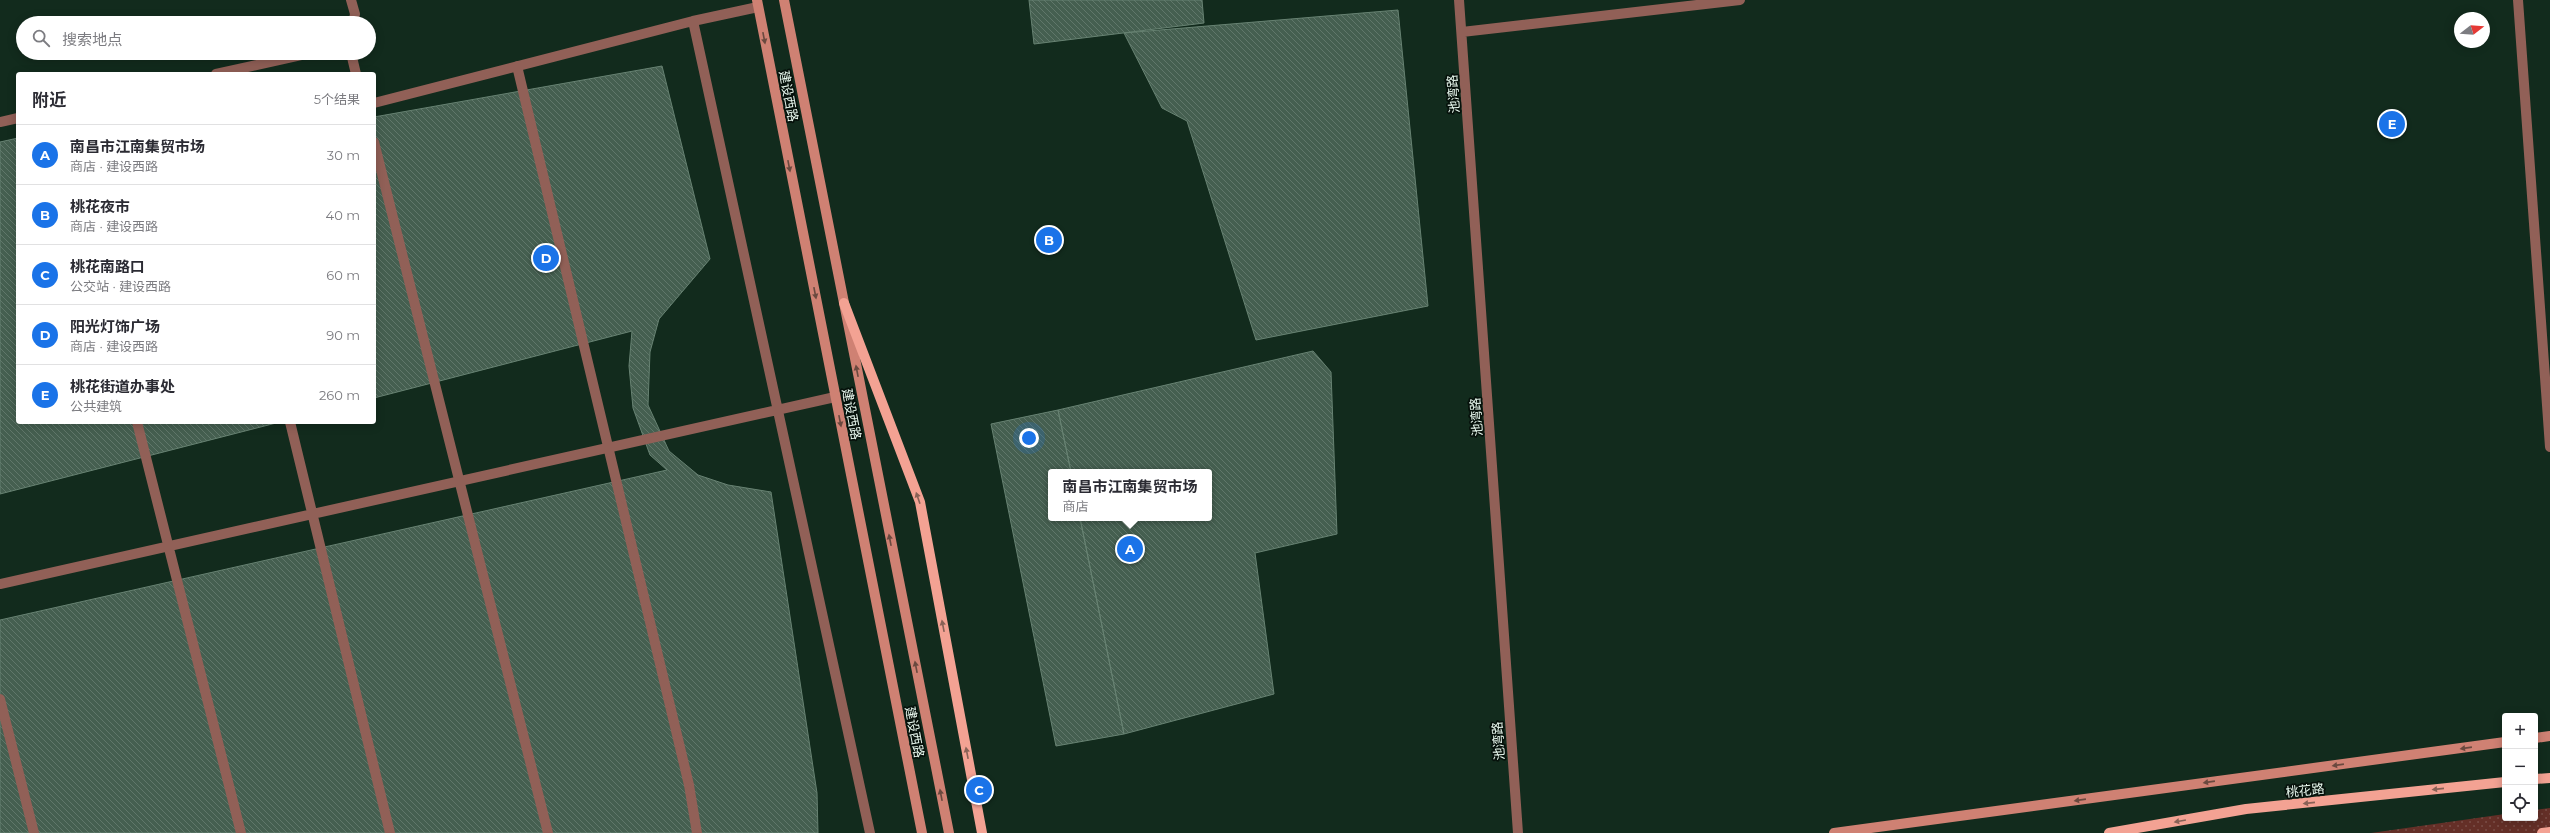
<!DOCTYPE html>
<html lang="zh">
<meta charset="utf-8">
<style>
body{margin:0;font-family:Montserrat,"Noto Sans SC",sans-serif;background:#f7f7f7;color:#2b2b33}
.controls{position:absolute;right:12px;bottom:12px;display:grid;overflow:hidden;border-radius:4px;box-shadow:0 2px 10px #0003}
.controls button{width:36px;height:36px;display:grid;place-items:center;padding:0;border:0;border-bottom:1px solid #e1e1e2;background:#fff;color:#2b2b33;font:20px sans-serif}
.compass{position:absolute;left:2454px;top:12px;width:36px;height:36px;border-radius:50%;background:#fff;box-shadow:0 2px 10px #0003;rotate:73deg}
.you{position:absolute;left:1029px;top:438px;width:14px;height:14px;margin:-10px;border:3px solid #fff;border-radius:50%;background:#1a73e8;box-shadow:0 0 0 6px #1a73e833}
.badge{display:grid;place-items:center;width:26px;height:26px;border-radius:50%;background:#1a73e8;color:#fff;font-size:13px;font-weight:700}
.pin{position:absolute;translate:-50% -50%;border:2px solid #fff;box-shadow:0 1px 4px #0006}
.popup{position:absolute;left:1048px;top:469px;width:164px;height:52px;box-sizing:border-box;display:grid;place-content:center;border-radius:4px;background:#fff;filter:drop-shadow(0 1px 3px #0005);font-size:13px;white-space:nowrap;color:#7c7c81}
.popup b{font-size:15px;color:#2b2b33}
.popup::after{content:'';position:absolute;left:50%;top:100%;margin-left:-8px;border:8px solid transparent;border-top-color:#fff}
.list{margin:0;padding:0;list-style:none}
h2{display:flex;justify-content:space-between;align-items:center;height:52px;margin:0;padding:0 16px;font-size:17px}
h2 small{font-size:13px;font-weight:400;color:#7c7c81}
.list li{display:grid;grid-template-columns:26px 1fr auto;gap:12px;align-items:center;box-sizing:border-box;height:60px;padding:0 16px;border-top:1px solid #e1e1e2}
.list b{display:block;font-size:15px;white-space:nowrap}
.list p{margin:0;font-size:13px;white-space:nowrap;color:#7c7c81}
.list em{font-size:13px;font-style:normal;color:#7c7c81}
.icon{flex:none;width:22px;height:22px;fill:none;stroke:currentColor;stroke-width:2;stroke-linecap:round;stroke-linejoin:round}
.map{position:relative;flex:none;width:2550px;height:833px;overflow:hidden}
.search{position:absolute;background:#fff;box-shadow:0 2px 10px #0003;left:16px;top:16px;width:360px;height:44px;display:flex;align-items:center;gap:10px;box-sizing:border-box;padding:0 14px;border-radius:22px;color:#7c7c81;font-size:15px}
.panel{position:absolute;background:#fff;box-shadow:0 2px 10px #0003;left:16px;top:72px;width:360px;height:352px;border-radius:4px}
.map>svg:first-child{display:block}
.grass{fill:url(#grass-dots)}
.building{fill:url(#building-back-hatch);stroke:#678272}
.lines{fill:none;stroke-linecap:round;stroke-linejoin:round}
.service{stroke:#916057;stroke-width:10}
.minor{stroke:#916057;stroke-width:10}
.secondary{stroke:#cf8173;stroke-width:10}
.primary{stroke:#f3a293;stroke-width:10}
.oneway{fill:#6a493f}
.oneway2{fill:#886156}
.labels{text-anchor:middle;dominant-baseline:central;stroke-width:3.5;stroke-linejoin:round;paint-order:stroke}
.street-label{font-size:13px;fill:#e8f8ee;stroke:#06110b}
</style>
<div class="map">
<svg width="2550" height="833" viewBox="0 0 2550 833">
<defs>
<pattern id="grass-dots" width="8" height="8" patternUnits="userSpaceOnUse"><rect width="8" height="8" fill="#642f27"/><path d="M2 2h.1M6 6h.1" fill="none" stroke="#7a4e47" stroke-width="1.8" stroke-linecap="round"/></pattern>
<pattern id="building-back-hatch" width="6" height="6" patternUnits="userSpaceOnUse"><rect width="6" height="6" fill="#455f50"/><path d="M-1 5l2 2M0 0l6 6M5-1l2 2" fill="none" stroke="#60776a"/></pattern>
</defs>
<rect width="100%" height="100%" fill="#122b1d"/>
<!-- grass -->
<path class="grass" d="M2550,808V833H2371L2505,814V818H2535V810Z"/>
<!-- building -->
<path class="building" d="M1029,0H1202L1204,23L1034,44Z
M1398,10L1428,306L1256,340L1187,121L1162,108L1124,33Z
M662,66L710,259L659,319L650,352L648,405L669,451L698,475L728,485L771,492L817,793L818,833H0V620L667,470L650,455L633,408L629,366L632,331L374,398V117Z
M18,138V422H280L0,494V142Z
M1313,351L1331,372L1337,534L1255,553L1274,694L1124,734L1080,518H1209V472H1071L1058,410Z
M1058,410L1071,472H1051V518H1080L1124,734L1056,746L991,424Z"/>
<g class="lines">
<!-- service -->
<path class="service" d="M351,0L355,14L353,23
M693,21L758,7
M351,53L356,74
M517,66L689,785L697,833
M216,74L310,53
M374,103L693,21L870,833
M0,122L18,118
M374,142L548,833
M137,422L241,833
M290,422L390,833
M0,584L835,397
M0,699L34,833"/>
<!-- minor -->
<path class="minor" d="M1459,0L1518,833
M2518,0L2550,447
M1462,32L1740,0"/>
<!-- secondary -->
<path class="secondary" d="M757,0L922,833
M784,0L949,833
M2535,738L2550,736
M1834,833L2505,742"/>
<!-- primary -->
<path class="primary" d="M844,303L920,502L982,833
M2535,779L2550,778
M2109,833L2246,809L2505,782
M2542,833L2550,832"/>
</g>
<!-- one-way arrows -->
<defs><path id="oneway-solid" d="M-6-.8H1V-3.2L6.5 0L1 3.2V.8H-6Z"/></defs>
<g class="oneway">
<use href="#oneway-solid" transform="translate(764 38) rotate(79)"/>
<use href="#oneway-solid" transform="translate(789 166) rotate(79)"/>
<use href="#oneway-solid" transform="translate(815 293) rotate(79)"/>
<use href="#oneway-solid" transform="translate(857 371) rotate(-101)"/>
<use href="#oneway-solid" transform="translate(840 421) rotate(79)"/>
<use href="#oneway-solid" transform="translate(890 540) rotate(-101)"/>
<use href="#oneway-solid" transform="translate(916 667) rotate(-101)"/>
<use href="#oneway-solid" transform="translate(2466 748) rotate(172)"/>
<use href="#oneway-solid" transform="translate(2338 765) rotate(172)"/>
<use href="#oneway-solid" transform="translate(2209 782) rotate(172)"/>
<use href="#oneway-solid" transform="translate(941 795) rotate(-101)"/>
<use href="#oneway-solid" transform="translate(2080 800) rotate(172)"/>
</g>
<g class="oneway2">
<use href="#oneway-solid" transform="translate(918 498) rotate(-109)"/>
<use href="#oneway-solid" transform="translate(943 626) rotate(-101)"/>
<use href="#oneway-solid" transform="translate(967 753) rotate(-101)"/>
<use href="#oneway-solid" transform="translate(2438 789) rotate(174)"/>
<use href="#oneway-solid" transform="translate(2309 803) rotate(174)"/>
<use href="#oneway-solid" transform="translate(2180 821) rotate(170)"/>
</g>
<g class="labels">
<!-- street labels -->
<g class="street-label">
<text transform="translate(1453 94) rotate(-94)">池湾路</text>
<text transform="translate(789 96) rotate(79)">建设西路</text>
<text transform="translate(852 414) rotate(79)">建设西路</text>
<text transform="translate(1476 417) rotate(-94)">池湾路</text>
<text transform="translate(915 732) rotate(79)">建设西路</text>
<text transform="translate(1498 741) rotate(-94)">池湾路</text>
<text transform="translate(2305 790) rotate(-6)">桃花路</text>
</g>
</g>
</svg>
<div class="controls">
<button>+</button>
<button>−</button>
<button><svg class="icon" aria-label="locate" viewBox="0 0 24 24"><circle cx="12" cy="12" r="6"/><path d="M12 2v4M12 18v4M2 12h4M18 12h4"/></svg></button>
</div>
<svg class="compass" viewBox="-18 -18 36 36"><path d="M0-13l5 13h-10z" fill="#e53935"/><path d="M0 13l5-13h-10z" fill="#7c7c81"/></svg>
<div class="you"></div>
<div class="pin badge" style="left:1130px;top:549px">A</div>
<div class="popup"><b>南昌市江南集贸市场</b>商店</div>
<div class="pin badge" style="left:1049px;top:240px">B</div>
<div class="pin badge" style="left:979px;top:790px">C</div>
<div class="pin badge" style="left:546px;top:258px">D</div>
<div class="pin badge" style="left:2392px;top:124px">E</div>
<div class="search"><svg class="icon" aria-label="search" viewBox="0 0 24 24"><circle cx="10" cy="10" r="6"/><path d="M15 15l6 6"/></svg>搜索地点</div>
<section class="panel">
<h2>附近<small>5个结果</small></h2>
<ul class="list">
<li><span class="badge">A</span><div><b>南昌市江南集贸市场</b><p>商店 · 建设西路</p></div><em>30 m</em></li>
<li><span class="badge">B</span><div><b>桃花夜市</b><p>商店 · 建设西路</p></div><em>40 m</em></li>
<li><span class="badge">C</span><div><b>桃花南路口</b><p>公交站 · 建设西路</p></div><em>60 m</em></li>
<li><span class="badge">D</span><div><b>阳光灯饰广场</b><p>商店 · 建设西路</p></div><em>90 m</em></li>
<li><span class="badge">E</span><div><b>桃花街道办事处</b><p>公共建筑</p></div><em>260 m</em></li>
</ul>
</section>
</div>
